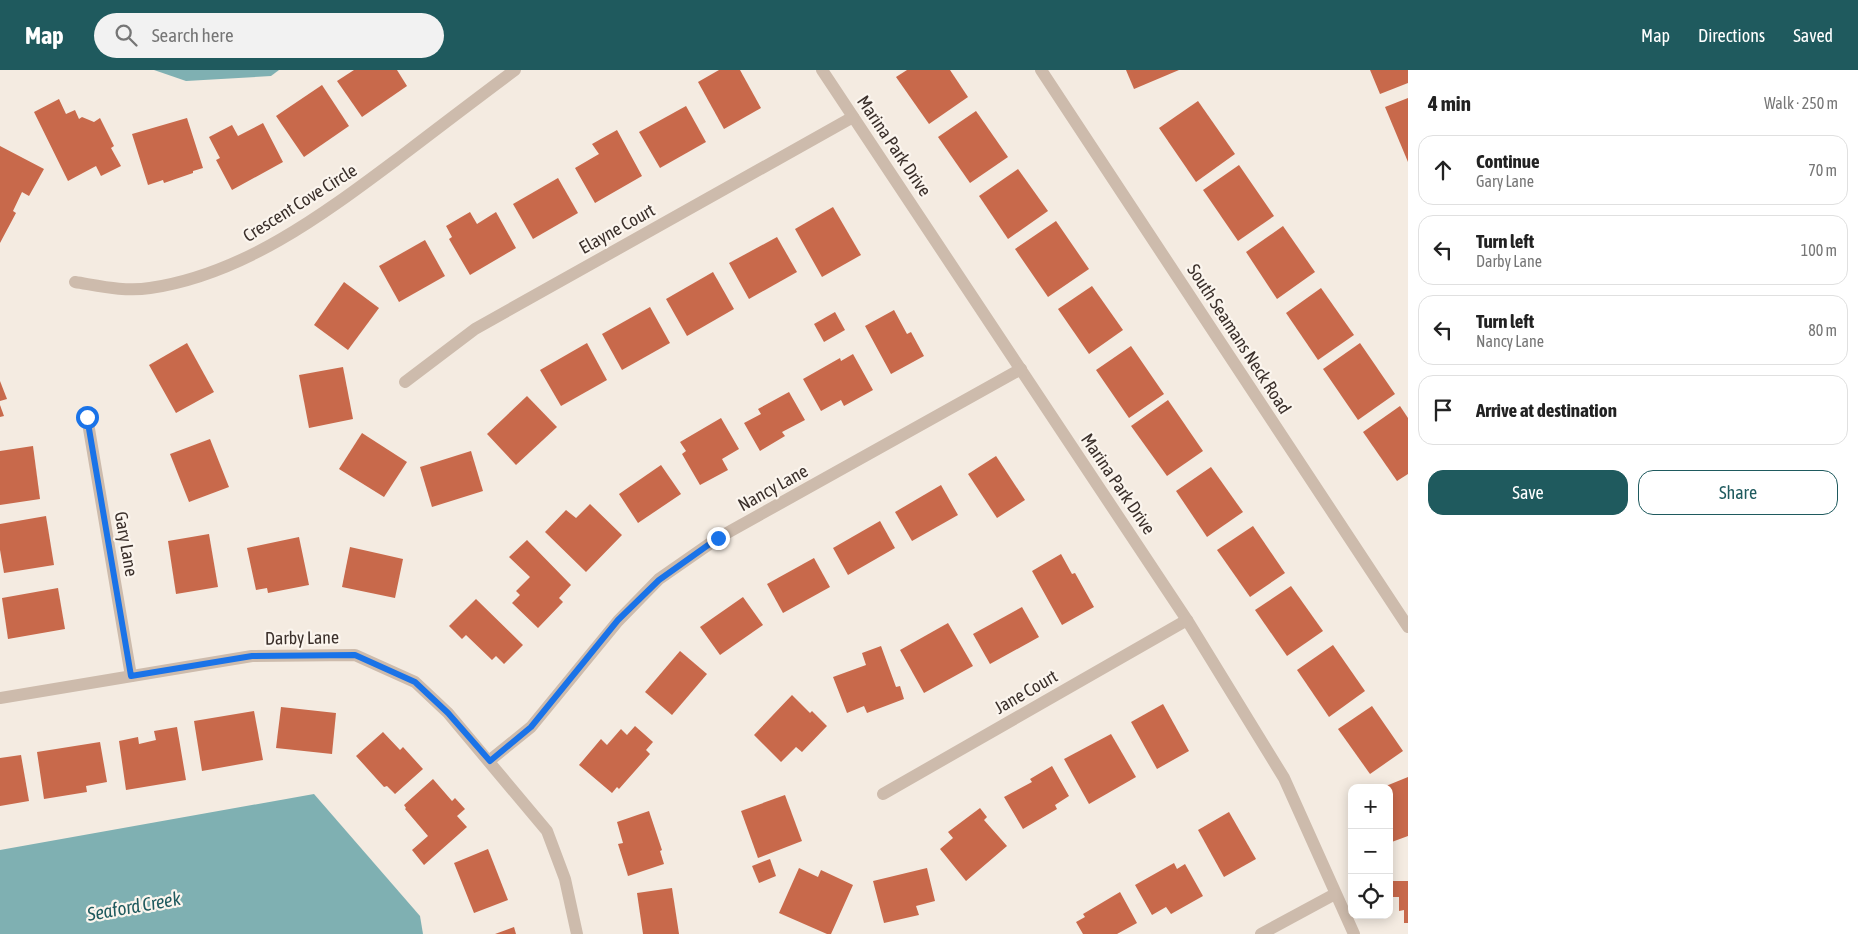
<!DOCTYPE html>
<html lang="en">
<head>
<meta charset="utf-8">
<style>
  :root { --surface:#fff; --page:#f2f2f2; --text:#222; --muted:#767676; --line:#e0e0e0; --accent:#1f5a5e }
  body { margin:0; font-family:"Asap Condensed",sans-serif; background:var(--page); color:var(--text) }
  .controls { position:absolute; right:15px; bottom:15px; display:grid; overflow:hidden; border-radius:10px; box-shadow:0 2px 12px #0003 }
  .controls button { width:45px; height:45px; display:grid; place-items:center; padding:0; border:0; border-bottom:1px solid var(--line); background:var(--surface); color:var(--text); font:25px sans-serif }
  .stop { position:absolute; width:15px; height:15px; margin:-11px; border:4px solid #1a73e8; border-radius:50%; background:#fff }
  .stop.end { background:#1a73e8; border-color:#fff; box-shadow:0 1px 5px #0008 }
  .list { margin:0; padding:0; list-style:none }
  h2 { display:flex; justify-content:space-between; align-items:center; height:65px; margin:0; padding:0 20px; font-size:21px }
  h2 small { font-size:16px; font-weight:400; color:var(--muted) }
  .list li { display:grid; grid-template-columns:32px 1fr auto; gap:15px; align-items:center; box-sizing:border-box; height:70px; margin:0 10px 10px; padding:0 10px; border:1px solid var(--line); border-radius:15px }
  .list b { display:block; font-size:19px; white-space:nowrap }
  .list p { margin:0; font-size:16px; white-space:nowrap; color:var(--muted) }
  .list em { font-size:16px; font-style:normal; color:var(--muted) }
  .actions { display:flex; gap:10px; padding:15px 20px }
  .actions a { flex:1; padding:11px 0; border:1px solid var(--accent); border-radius:15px; text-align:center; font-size:18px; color:var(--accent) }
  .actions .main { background:var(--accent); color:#fff }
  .icon { flex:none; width:28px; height:28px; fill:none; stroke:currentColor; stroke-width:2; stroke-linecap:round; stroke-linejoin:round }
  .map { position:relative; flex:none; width:1408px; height:864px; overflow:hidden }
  header { display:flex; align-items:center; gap:30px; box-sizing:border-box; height:70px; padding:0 25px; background:var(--accent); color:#fff }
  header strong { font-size:24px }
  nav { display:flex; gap:28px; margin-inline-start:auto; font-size:18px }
  .search { width:350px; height:45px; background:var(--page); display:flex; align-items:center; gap:12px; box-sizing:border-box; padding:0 18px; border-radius:28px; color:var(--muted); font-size:19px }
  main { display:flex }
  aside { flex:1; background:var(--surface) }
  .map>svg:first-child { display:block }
</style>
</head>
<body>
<header>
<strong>Map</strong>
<div class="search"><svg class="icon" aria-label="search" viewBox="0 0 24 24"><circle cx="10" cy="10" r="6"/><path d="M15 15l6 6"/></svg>Search here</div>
<nav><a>Map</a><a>Directions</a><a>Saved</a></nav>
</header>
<main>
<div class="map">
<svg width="1408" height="864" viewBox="0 0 1408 864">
  <rect width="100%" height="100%" fill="#f4ebe1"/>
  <g fill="#7fb0b2">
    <path d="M 154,0 L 279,0 L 271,6 L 186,11 Z"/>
    <path d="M 314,724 L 420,846 L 423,864 L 0,864 L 0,780 Z"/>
  </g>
  <g fill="#c8694b">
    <path d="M 354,0 L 397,0 L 407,16 L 362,47 L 337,11 Z"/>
    <path d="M 719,0 L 740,0 L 761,38 L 724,59 L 698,12 Z"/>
    <path d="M 907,0 L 950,0 L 968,27 L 929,54 L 896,7 Z"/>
    <path d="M 1126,0 L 1179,0 L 1134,19 Z"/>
    <path d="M 1370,0 L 1408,0 L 1408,13 L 1380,24 Z"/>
    <path d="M 322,15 L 349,56 L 304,87 L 276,46 Z"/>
    <path d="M 1408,28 L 1408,92 L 1385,37 Z"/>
    <path d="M 59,29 L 66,44 L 75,40 L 79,49 L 82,47 L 94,52 L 100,48 L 114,76 L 111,78 L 121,96 L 101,106 L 96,96 L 68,111 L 34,42 Z"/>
    <path d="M 1198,31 L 1235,84 L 1196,112 L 1159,58 Z"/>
    <path d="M 686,36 L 706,72 L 660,98 L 639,62 Z"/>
    <path d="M 976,41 L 1008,87 L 970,113 L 938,67 Z"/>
    <path d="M 187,48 L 203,98 L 193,101 L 193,103 L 164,113 L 163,110 L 148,115 L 132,64 Z"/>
    <path d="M 263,53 L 283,92 L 232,120 L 216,90 L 220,88 L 209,67 L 232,55 L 238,66 Z"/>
    <path d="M 617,60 L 642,106 L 595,133 L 575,98 L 599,84 L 592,74 Z"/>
    <path d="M 0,76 L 44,99 L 29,126 L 22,122 L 13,141 L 16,143 L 0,173 Z"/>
    <path d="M 1239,95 L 1274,146 L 1238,171 L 1203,120 Z"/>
    <path d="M 1018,99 L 1048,141 L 1008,169 L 979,126 Z"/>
    <path d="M 558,108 L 578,143 L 533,169 L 513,134 Z"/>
    <path d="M 833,137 L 861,185 L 822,207 L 795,159 Z"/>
    <path d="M 470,142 L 477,154 L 496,142 L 516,178 L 470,205 L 449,169 L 452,167 L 446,156 Z"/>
    <path d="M 1056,151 L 1089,199 L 1048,227 L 1015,179 Z"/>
    <path d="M 1283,156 L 1315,202 L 1277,229 L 1246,182 Z"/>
    <path d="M 777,167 L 797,202 L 749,229 L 729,193 Z"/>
    <path d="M 425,170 L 445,206 L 399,232 L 379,196 Z"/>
    <path d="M 713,202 L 734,239 L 687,266 L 666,229 Z"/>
    <path d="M 344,212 L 379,238 L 348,280 L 314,255 Z"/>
    <path d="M 1092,216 L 1123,260 L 1089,284 L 1058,239 Z"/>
    <path d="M 1321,218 L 1354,265 L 1318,290 L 1286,243 Z"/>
    <path d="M 650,237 L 670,273 L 622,300 L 602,264 Z"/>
    <path d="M 894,240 L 907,264 L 911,262 L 924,286 L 891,304 L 865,256 Z"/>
    <path d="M 835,242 L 845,260 L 824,272 L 814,254 Z"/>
    <path d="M 187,273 L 214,322 L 176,343 L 149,295 Z"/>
    <path d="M 587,273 L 607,310 L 561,336 L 540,300 Z"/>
    <path d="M 1360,273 L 1395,324 L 1358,350 L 1323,299 Z"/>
    <path d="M 1131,276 L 1164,324 L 1129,348 L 1096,300 Z"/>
    <path d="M 853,284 L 873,320 L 844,336 L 841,330 L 821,341 L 803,309 L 840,288 L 841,291 Z"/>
    <path d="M 343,297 L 353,349 L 309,358 L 299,305 Z"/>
    <path d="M 0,311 L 7,329 L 0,331 Z"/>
    <path d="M 789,322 L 805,350 L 782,362 L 785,366 L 760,381 L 744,353 L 761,344 L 758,339 Z"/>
    <path d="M 527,326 L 557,357 L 516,395 L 487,364 Z"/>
    <path d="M 1168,330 L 1203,381 L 1167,406 L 1131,356 Z"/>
    <path d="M 0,335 L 4,346 L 0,347 Z"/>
    <path d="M 1400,336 L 1408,348 L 1408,404 L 1397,411 L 1363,362 Z"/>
    <path d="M 721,348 L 739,379 L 722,389 L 728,400 L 700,415 L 682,384 L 686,381 L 680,372 Z"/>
    <path d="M 362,363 L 407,392 L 384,427 L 339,399 Z"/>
    <path d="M 210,369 L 229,417 L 189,432 L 170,384 Z"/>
    <path d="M 33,376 L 40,429 L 0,435 L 0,381 Z"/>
    <path d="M 471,381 L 483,421 L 432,437 L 420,397 Z"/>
    <path d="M 996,386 L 1025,430 L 997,448 L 968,404 Z"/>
    <path d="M 661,395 L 681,424 L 638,453 L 619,424 Z"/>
    <path d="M 1211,397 L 1243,442 L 1207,467 L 1176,421 Z"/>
    <path d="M 941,415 L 958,445 L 912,471 L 895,442 Z"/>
    <path d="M 590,434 L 622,465 L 586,502 L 545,462 L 566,440 L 576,448 Z"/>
    <path d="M 46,446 L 54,495 L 4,503 L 0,480 L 0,454 Z"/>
    <path d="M 880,451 L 895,478 L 848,505 L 833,478 Z"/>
    <path d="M 1253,456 L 1285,503 L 1250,527 L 1217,480 Z"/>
    <path d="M 209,464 L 218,517 L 176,524 L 168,471 Z"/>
    <path d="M 299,467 L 309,515 L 268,523 L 267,518 L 256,520 L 247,478 Z"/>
    <path d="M 527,470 L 571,515 L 559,528 L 563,532 L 538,558 L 512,533 L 520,525 L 516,521 L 530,507 L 509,487 Z"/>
    <path d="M 350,477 L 403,489 L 395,528 L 342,517 Z"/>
    <path d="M 1061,484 L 1072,504 L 1075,503 L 1094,537 L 1062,555 L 1032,501 Z"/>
    <path d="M 814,488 L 830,517 L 783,543 L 767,514 Z"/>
    <path d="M 1291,516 L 1323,561 L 1287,586 L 1255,540 Z"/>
    <path d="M 58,518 L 65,559 L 8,569 L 2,528 Z"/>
    <path d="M 743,527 L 763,555 L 720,585 L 700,557 Z"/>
    <path d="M 476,529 L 523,575 L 504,594 L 496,586 L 492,590 L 466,565 L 462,569 L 449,556 Z"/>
    <path d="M 1022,537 L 1039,567 L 990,594 L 973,564 Z"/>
    <path d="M 948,553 L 973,596 L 924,623 L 900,580 Z"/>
    <path d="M 1333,575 L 1365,621 L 1329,647 L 1297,600 Z"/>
    <path d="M 881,576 L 896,617 L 900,616 L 904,629 L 867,643 L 864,636 L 847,643 L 833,607 L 866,595 L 862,583 Z"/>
    <path d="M 680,581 L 707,604 L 672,645 L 645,622 Z"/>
    <path d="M 792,625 L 810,643 L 812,641 L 827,656 L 802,682 L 796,677 L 781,692 L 754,665 Z"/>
    <path d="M 1163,634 L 1189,681 L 1157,699 L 1131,652 Z"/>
    <path d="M 1372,636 L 1403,681 L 1370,704 L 1338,659 Z"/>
    <path d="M 281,637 L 336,643 L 332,684 L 276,678 Z"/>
    <path d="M 254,641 L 263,690 L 202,701 L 194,651 Z"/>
    <path d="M 635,656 L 653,672 L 646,680 L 650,684 L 619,719 L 617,717 L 612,723 L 579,695 L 601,669 L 607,675 L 621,659 L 627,665 Z"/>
    <path d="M 177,657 L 186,710 L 126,720 L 119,671 L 138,667 L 139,674 L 156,670 L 154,661 Z"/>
    <path d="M 383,662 L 400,680 L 403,677 L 423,699 L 395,724 L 387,716 L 384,717 L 356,686 Z"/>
    <path d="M 1111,664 L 1136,707 L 1089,734 L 1064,689 Z"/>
    <path d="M 100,672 L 107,712 L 86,716 L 87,722 L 44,729 L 37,682 Z"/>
    <path d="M 21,685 L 29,731 L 0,736 L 0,688 Z"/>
    <path d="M 1052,696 L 1069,726 L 1055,735 L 1057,739 L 1023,759 L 1004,727 L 1032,712 L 1030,709 Z"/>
    <path d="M 1408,707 L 1408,766 L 1389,773 L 1389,718 L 1381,718 Z"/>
    <path d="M 433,709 L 452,731 L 455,728 L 465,739 L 457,746 L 467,757 L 424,795 L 412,780 L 428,766 L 405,739 L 406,738 L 404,735 Z"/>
    <path d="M 785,725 L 802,771 L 758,788 L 741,741 Z"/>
    <path d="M 980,738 L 987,747 L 984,750 L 1007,776 L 966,811 L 940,779 L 953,768 L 948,762 Z"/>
    <path d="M 649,741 L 662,780 L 660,781 L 664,794 L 628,806 L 618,774 L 623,773 L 617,752 Z"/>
    <path d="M 1229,742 L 1256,789 L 1224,807 L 1198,760 Z"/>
    <path d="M 488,779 L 508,830 L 474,843 L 454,793 Z"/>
    <path d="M 770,789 L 776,806 L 759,813 L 752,796 Z"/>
    <path d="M 1174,793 L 1177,799 L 1185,794 L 1203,826 L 1171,844 L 1166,837 L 1152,845 L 1135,815 Z"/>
    <path d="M 799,798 L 818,807 L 821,800 L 853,815 L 831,864 L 827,864 L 779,843 Z"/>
    <path d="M 927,798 L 935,831 L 916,836 L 919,845 L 884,853 L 873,811 Z"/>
    <path d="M 1392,811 L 1408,811 L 1408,853 L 1404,853 L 1404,840 L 1399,841 L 1399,827 L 1392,827 Z"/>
    <path d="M 672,818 L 679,864 L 643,864 L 637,823 Z"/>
    <path d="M 1120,822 L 1137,853 L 1117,864 L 1083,864 L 1076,852 L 1085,847 L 1083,844 Z"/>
    <path d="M 514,857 L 516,864 L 495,864 Z"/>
  </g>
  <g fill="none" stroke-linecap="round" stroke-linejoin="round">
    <g stroke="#cdbbac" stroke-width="12">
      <path d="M 822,0 L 1187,550 L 1284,708 L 1354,864"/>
      <path d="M 1041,0 L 1408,557"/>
      <path d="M 75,212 C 100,216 125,222 150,218 C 245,204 325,143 400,87 C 438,58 476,29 515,0"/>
      <path d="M 405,312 L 475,259 L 853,47"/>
      <path d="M 87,347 L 131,606"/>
      <path d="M 0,628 L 252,586 L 355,585 L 415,612 L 448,643 L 547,761 L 565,809 L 577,864"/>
      <path d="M 489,691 L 531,657 L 618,551 L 659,509 L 718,468 L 1021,299"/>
      <path d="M 883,724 L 1187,550"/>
      <path d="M 1261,864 L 1335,824"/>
    </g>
  </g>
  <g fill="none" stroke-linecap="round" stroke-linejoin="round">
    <path stroke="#1a73e8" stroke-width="6" d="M 87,347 L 131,606 L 252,586 L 355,585 L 415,612 L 448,643 L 490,691 L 531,657 L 618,550 L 659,510 L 718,468"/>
  </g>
  <g text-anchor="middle" stroke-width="4.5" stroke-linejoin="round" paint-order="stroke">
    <g font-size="18" fill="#3b302b" stroke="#fbf5ee">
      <text transform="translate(894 76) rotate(56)" y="6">Marina Park Drive</text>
      <text transform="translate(300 133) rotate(-32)" y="6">Crescent Cove Circle</text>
      <text transform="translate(617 159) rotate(-29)" y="6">Elayne Court</text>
      <text transform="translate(1239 269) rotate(57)" y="6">South Seamans Neck Road</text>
      <text transform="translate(1118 414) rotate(56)" y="6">Marina Park Drive</text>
      <text transform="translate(773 418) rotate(-29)" y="6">Nancy Lane</text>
      <text transform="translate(126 474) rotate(80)" y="6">Gary Lane</text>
      <text transform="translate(302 568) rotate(-1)" y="6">Darby Lane</text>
      <text transform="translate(1026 622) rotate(-30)" y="6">Jane Court</text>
    </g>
    <g font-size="19" font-style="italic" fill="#1f5a5e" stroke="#fbf5ee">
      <text transform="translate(134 836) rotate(-10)" y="7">Seaford Creek</text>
    </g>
  </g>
</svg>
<div class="controls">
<button>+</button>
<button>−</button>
<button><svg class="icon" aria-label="locate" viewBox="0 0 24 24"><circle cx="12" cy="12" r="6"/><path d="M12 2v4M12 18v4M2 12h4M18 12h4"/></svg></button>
</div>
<div class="stop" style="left:87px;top:347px"></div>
<div class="stop end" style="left:718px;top:468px"></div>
</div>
<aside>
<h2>4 min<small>Walk · 250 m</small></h2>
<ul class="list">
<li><svg class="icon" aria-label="ahead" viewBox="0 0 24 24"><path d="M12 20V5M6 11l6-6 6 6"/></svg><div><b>Continue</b><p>Gary Lane</p></div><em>70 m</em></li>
<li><svg class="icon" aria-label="left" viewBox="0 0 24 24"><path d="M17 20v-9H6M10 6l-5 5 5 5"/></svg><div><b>Turn left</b><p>Darby Lane</p></div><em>100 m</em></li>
<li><svg class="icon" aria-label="left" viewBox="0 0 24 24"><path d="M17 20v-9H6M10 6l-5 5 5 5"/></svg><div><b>Turn left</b><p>Nancy Lane</p></div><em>80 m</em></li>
<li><svg class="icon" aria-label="arrive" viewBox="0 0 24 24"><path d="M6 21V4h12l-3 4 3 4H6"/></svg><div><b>Arrive at destination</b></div></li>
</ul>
<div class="actions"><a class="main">Save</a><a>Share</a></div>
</aside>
</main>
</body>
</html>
